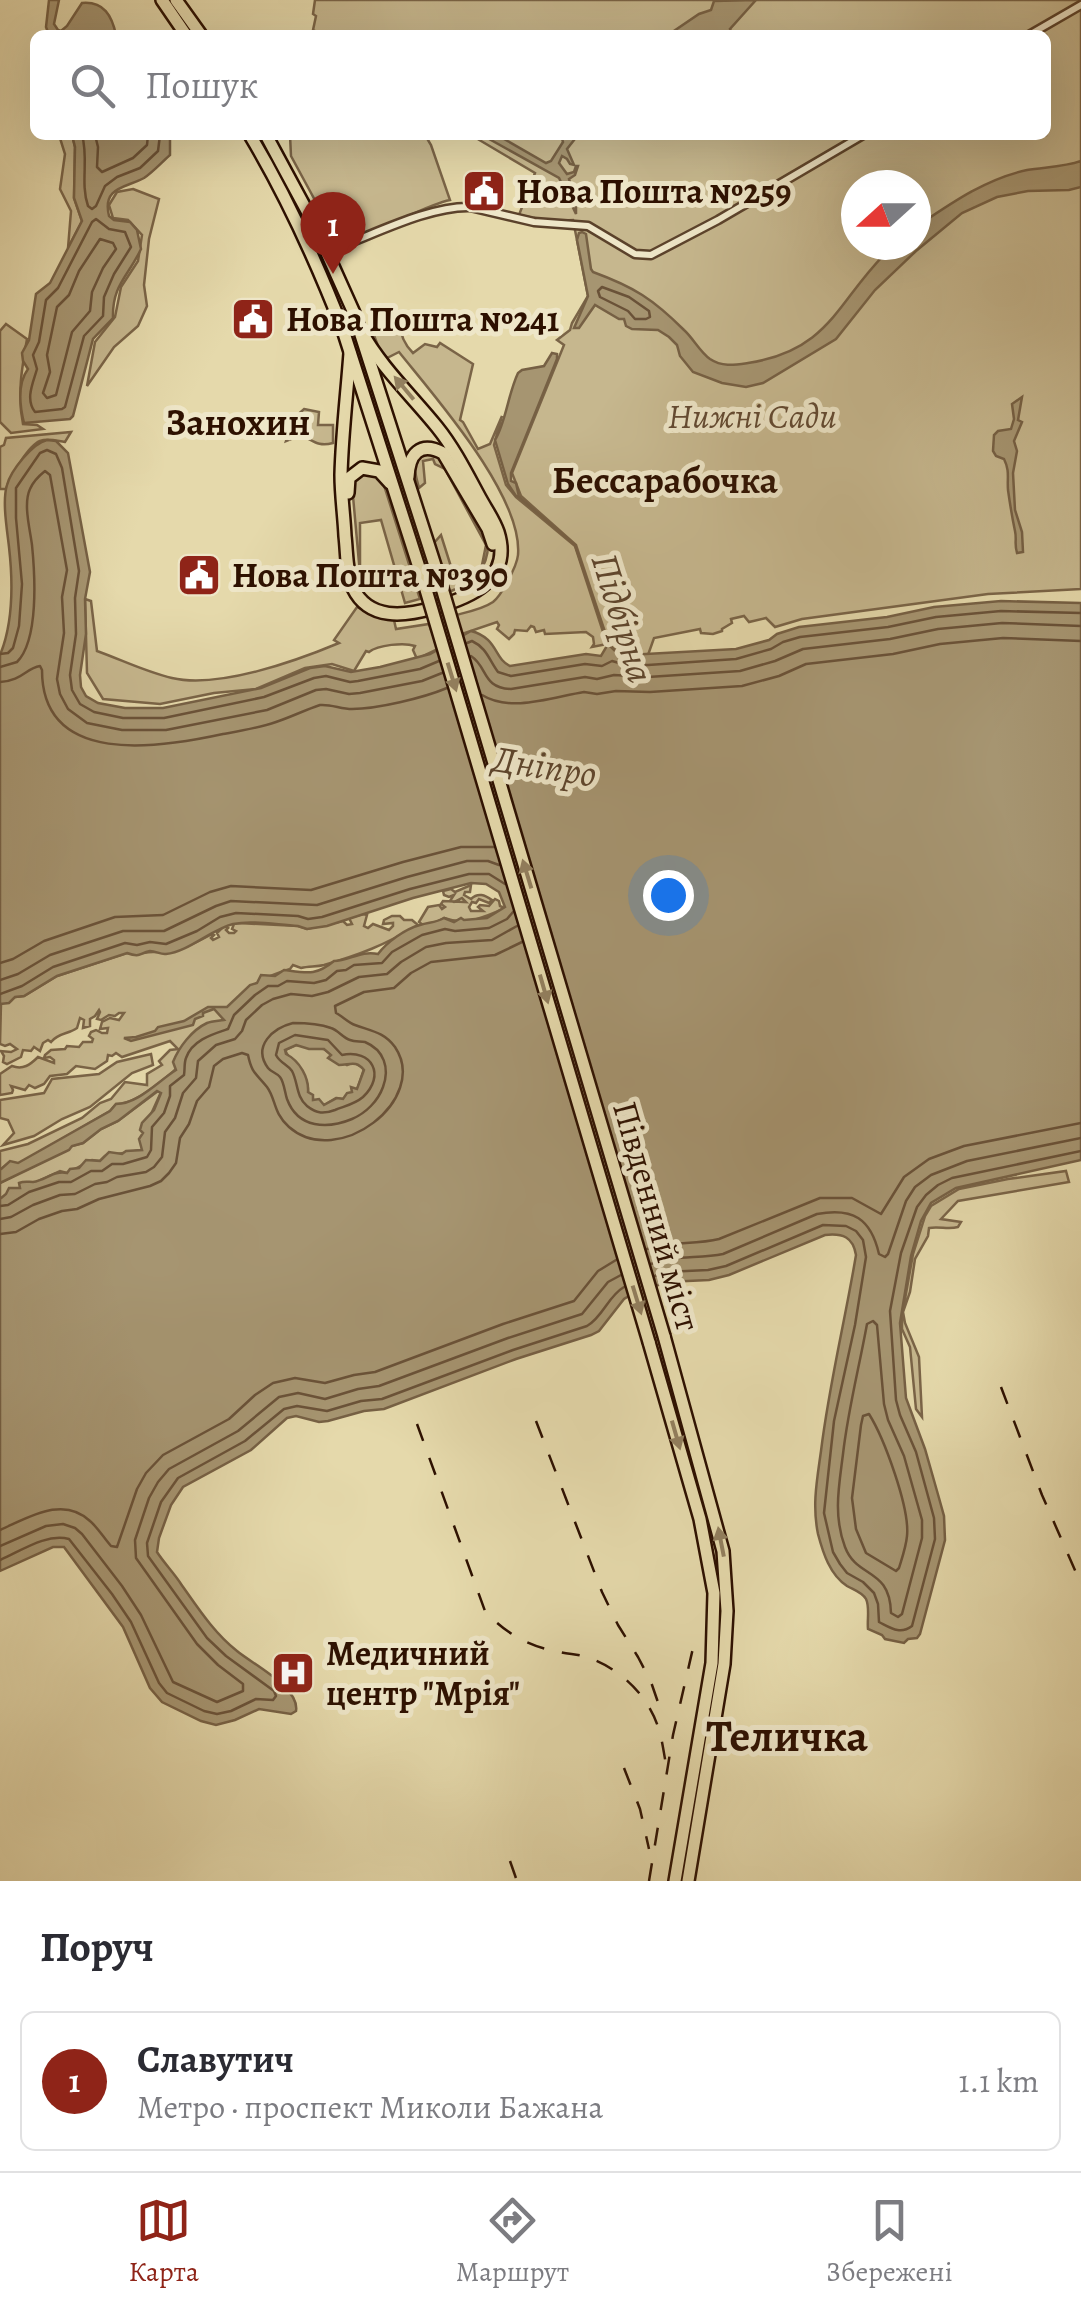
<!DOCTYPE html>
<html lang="uk">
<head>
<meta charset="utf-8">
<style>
  :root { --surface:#fff; --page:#f7f7f7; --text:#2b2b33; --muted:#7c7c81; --line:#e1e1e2; --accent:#8f2418 }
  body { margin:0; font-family:Alegreya,serif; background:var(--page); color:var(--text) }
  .compass { position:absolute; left:841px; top:170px; width:90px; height:90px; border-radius:50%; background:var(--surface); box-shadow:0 10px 40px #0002; rotate:249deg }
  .you { position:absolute; left:668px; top:895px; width:35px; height:35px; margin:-25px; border:8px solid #fff; border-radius:50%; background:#1a73e8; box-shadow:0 0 0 15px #1a73e833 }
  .badge { display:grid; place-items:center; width:65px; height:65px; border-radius:50%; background:var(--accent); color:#fff; font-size:32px; font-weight:700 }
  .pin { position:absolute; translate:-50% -82px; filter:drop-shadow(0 2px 5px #0008) }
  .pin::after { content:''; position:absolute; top:52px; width:35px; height:30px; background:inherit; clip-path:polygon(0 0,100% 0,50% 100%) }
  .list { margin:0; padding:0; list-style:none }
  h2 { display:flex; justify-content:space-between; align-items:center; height:130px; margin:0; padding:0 40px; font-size:42px }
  h2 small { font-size:32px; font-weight:400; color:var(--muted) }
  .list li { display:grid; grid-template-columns:65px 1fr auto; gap:30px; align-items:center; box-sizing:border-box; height:140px; margin:0 20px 20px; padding:0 20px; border:2px solid var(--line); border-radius:15px }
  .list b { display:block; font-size:38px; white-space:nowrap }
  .list p { margin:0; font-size:32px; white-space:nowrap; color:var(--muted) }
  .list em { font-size:32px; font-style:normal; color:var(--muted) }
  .icon { flex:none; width:55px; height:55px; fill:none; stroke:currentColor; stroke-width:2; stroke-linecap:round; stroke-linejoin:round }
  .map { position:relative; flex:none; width:1081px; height:1881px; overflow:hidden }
  .search { position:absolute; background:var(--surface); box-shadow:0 10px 40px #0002; left:30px; right:30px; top:30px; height:110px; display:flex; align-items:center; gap:25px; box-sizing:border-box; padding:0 35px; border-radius:15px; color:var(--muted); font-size:38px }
  .sheet { height:290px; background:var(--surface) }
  nav { display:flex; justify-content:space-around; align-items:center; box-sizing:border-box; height:140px; border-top:2px solid var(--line); background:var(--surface); font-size:28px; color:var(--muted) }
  nav a { display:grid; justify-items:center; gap:5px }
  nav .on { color:var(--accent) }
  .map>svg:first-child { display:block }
</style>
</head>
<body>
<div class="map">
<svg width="1081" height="1881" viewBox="0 0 1081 1881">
  <rect width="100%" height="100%" fill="#e5d9ab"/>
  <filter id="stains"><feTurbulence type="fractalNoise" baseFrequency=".002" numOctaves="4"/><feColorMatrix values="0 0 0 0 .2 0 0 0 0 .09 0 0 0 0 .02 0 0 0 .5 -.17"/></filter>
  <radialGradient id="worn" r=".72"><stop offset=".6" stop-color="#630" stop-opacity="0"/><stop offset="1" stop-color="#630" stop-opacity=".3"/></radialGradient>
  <g fill="#c6b78e" stroke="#7a6447" stroke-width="2.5" fill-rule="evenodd">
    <path d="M 315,0 L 1081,0 L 1081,589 L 988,594 L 802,619 L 775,627 L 766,618 L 749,622 L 744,616 L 731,619 L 732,623 L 722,629 L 722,631 L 713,634 L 701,633 L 700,629 L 654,638 L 648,655 C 633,655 620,657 609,644 L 576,545 L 521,496 L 512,473 L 564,345 L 557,340 L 570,330 L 572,323 L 588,296 L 573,220 L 549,221 L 519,215 L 535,173 L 471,135 L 1046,135 L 1046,35 L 314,35 L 315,31 L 313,30 L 316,16 L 313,14 ZM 856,185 L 916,185 L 916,245 L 856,245 Z"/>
    <path d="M 59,135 L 72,135 L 75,147 L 74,198 L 82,221 L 68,248 L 71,211 L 60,189 L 65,154 Z"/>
    <path d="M 290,135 L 425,135 L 431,145 L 450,200 C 419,206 366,243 336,239 L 291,156 Z"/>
    <path d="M 133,189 L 159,199 L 149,239 L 144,285 L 147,306 L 138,326 L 114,347 L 87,386 L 95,342 L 115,317 L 121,287 L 138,261 L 142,235 L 128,220 L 113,218 L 109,205 L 117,192 Z"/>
    <path d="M 384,322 L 400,323 C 400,335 404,344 413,353 L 425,344 L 437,347 L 440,343 L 473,364 L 460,420 L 463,422 L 478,449 L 490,444 L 502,416 L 494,445 L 506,485 L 516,497 L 575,546 L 607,644 L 592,647 L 594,644 L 593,637 L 586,632 L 545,634 L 544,630 L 536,632 L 534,627 L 531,626 L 527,631 L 515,630 L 514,634 L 509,639 L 497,629 L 499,625 L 497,622 L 462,634 L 456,615 C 468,612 483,609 493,602 C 499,597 503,590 506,584 C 511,575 517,565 518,555 C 523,496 435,397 399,352 L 387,358 L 380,351 L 370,325 Z"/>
    <path d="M 6,324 L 27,339 C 22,367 17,395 23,424 L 37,425 L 43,429 L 11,433 L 0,422 L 0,331 Z"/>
    <path d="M 304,409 L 319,412 L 318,425 L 333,425 L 333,443 C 318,447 314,441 301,435 L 286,441 L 293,419 Z"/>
    <path d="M 71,432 L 65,442 C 57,441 48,438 40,441 C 28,446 10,477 6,489 L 0,489 L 0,447 L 4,445 L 6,438 Z"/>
    <path d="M 426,453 L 440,456 L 488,541 C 489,570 473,582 449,592 L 434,543 L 441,535 L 453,573 L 459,572 L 461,579 L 476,574 L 482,565 L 486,545 L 445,469 L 435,464 L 433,459 L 423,461 L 425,483 L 419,488 C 415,472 410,463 426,453 Z"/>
    <path d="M 363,473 L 376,474 L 383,482 L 420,599 L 405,603 L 381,520 L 360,523 L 360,574 L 352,485 Z"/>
    <path d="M 85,599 L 91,601 L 97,651 C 122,660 146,672 172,678 C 218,689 296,661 339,643 L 334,640 L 357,607 L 369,613 L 394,620 L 396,629 L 429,624 L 438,649 L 417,659 L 413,650 L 415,646 C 404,642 378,645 369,652 L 366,651 L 354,671 L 332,664 L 305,668 L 256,689 L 214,693 L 160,704 L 103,699 L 87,673 Z"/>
    <path d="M 471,885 L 470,892 L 465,892 L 464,895 L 471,899 C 478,892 485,895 492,900 L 489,903 L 479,899 L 476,903 L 472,902 L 469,907 L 471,911 L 483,911 L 478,907 L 480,905 L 489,906 L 495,899 L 499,901 L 500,906 L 505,908 C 486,917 465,926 444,918 L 434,923 L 423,925 L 419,922 L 428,907 L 439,905 L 442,909 L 445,907 L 441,904 L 443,901 L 466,902 L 462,898 L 454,902 L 450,901 L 454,895 L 449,897 L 444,895 L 443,891 L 451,889 L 455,892 Z"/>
    <path d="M 363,914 L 367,915 L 364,926 L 368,928 L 373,924 L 389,930 L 393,926 L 393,923 L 383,924 L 384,920 L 392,916 L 400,916 L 404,920 L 412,920 L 418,925 C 385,945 359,955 324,965 C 316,967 309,966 301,968 L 293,965 L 290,969 C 280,972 263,978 255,985 C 244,995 235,1009 225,1021 C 205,1042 144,1106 116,1104 L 110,1111 L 18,1164 L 10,1162 L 0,1170 L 0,1151 L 28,1144 L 82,1118 L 100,1103 L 111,1099 L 125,1082 L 147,1085 L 147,1074 L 162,1065 L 159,1061 L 170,1050 L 178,1049 L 170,1041 L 122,1057 L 116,1053 L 112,1056 L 108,1055 L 107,1061 L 95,1069 L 76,1066 L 67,1074 L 50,1076 L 44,1084 L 35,1088 L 29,1085 L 25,1090 L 11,1086 L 13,1090 L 12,1093 L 0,1095 L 0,1074 L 12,1066 C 23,1070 30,1065 38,1057 L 54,1063 L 54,1060 L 50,1057 L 44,1058 L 45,1055 L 51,1050 L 65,1049 L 67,1046 L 79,1047 L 83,1042 L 92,1042 L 93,1039 L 89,1036 L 91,1032 L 96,1030 L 102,1033 L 107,1033 L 108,1028 L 100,1029 L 102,1022 L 110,1018 L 119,1020 L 124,1013 L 119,1013 L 115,1016 L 109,1015 L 101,1020 L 97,1019 L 100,1012 L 99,1010 L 95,1016 L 90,1019 L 90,1026 L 83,1028 L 84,1020 L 80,1018 L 77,1028 C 69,1034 58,1033 51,1042 L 48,1040 L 43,1043 L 40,1051 L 34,1047 L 31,1051 L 23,1050 L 21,1057 L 7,1064 L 3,1062 L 4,1056 L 1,1051 L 11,1052 L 17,1049 L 10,1044 L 5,1046 L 0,1044 L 1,1004 L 15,997 L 24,996 L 57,976 L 127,953 C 138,956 143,952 153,952 C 176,953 192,945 212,934 L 214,935 L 211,938 L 213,940 L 219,937 L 217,933 L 224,926 L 228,928 L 226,930 L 229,933 L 234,933 L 236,931 L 232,929 L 234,924 L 238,923 L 298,926 L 307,929 L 343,921 L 347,925 L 352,924 L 349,918 Z"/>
    <path d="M 296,1045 L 324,1049 L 347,1065 L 354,1062 L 364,1069 L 357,1090 L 343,1099 L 336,1098 L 324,1105 L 313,1101 L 308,1092 C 309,1072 292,1066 285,1050 Z"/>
    <path d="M 151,1054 L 153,1065 L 132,1073 L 90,1107 L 62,1119 L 34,1136 L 3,1145 L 14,1133 L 8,1120 L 0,1118 L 0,1100 L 44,1093 L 52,1079 L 99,1074 L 117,1062 Z"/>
    <path d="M 158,1091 L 161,1092 L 143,1132 L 142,1150 L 105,1156 L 100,1161 L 92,1160 L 67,1173 L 60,1171 L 0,1199 L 0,1183 L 72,1146 L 83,1143 L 101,1129 L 118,1121 Z"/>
    <path d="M 1066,1171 L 1069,1182 L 958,1201 L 941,1219 L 961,1222 L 958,1227 C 948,1230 940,1226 929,1228 L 928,1236 L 915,1259 L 910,1292 L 903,1312 L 905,1323 L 919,1357 L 922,1417 L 916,1409 L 910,1347 L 902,1329 L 902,1316 L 913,1254 L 925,1216 L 931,1206 L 959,1189 L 1008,1179 Z"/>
  </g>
  <g fill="#a69571" stroke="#766044" stroke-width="2.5" fill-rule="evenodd">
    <path d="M 49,0 L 59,0 L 54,24 L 58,30 L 61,31 L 67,26 L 82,3 C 104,1 112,16 116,35 L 49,35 L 46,27 Z"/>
    <path d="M 756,0 L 730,29 L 733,35 L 668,35 L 699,14 L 711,10 L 714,1 Z"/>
    <path d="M 72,135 L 170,135 L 170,155 C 162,162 153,172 144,178 C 125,188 102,187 109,216 L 114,220 L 130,222 L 137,230 L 141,249 C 128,277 112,285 113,318 L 93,339 L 73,416 L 70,419 L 24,423 C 20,407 17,384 28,369 L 23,361 L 22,353 L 29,340 L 36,294 L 50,283 L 82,221 L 74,198 L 75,147 Z"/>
    <path d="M 482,135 L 497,135 L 546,163 L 551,161 L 563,142 L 561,135 L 578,135 L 567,149 L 574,165 L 570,164 L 567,159 L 562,156 L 559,163 L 567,174 L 574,172 L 576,166 L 578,166 L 575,175 L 569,179 L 576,203 L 576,214 L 559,178 Z"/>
    <path d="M 1081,161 L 1081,187 L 1069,190 L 1028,191 L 997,197 L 962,213 L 916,251 L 875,290 L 836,339 L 763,383 L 746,387 L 722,383 L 693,372 L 680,356 L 677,345 L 669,337 L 658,330 L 632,329 L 626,326 L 624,319 L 619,319 L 595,305 L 579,328 L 574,328 L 588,296 L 577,240 L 579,233 L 582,232 L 586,234 L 591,269 L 593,272 C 634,287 653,299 684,330 C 693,338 700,352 710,359 C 722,367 734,365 748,363 C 834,350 838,296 894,245 L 916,245 L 916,227 C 950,204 985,179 1027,170 C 1045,167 1064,167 1081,161 Z"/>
    <path d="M 552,353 L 557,354 L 557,359 L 511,473 L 511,481 L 516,483 L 519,497 L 516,496 L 508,484 L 495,440 C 506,422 508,394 518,373 L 522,370 L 544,366 Z"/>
    <path d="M 1022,397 L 1018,420 L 1022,422 L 1014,441 L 1017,451 L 1013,473 L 1015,510 L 1022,532 L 1023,552 L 1017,553 C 1014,543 1017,540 1015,531 C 1012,517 1010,504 1008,490 C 1007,478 1010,471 1004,459 L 996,456 L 993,451 L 994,435 L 998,431 L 1011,429 L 1014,419 L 1012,404 Z"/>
    <path d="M 47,440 L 56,441 L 68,453 L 90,572 L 85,599 L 86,634 L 80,675 L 81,687 L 86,696 L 98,703 L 125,708 L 163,708 L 261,688 L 310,668 L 325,666 L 351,672 L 380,667 L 430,654 L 471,631 C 498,638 494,659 510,666 L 586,654 L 601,656 L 608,644 L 615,651 L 628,655 L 736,649 L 769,640 L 777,634 L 799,627 L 887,617 L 934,607 L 1001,601 L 1081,603 L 1081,1160 L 956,1188 L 931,1203 L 921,1221 L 911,1256 L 900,1323 L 906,1398 L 925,1449 L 939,1498 L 944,1516 L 945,1540 L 920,1634 L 917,1638 L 908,1639 L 904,1643 L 885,1639 L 882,1635 L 868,1629 C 867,1620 870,1607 866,1599 C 862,1592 854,1590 847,1586 C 830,1575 823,1553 818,1534 C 812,1505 817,1480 821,1451 C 829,1385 845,1321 856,1255 C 853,1237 843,1233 825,1235 L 729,1275 L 709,1280 L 666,1282 L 629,1296 L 624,1299 L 599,1331 L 591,1335 L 516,1359 L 384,1409 L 364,1411 L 328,1421 L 319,1422 L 296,1416 L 287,1418 L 251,1450 L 183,1487 L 171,1505 L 159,1538 L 157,1552 C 164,1563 174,1573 181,1584 C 198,1608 214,1633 237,1651 C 254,1665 300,1688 296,1711 L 291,1714 L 259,1709 L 235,1720 L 216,1725 L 201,1721 L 162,1702 L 150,1688 L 123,1627 L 64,1547 L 53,1547 L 0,1571 L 0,1199 L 6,1194 L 9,1188 L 20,1188 L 19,1183 C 24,1181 28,1182 33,1182 C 46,1180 54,1170 67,1173 L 70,1169 L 79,1168 L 86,1160 L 100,1161 L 109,1152 L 122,1154 L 126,1151 L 142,1150 L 139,1139 L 143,1133 L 140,1130 L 142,1123 L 154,1110 L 161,1093 L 157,1091 L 118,1121 L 101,1129 L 83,1143 L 72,1146 L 69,1150 L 0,1183 L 0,1170 L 10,1161 L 18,1163 L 110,1111 L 116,1104 C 138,1104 157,1082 176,1070 L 173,1062 C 179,1047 192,1030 207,1023 C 212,1021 218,1021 224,1020 L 214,1009 L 203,1013 L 203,1016 L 195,1019 L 193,1025 L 131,1041 L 124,1038 L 136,1037 L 155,1031 L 158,1027 L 184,1021 L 208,1007 L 227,1007 L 250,985 L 257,983 L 261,975 L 275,976 L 284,970 C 307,973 316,976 334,961 C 349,961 361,950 378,954 C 387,942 405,929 420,925 C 429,922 435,923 444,918 L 454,922 L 461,918 L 464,920 L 487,918 L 505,907 L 499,892 L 486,884 L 471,883 L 413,898 L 327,926 L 307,929 L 298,926 C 277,925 253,920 233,924 C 212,929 188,952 166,954 C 161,955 156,951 150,951 C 139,953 141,958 127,953 L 57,976 L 24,996 L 15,997 L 9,1003 L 0,1004 L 0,655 C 14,621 13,582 9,547 C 7,529 2,501 7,485 C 11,470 33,443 47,440 ZM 296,1045 L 309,1049 L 324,1049 L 331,1055 L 328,1058 L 339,1065 C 350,1065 356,1060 364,1070 L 357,1089 L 351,1087 L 352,1092 L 347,1093 L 343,1099 L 337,1098 L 324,1105 L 319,1099 L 313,1100 L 313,1095 L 308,1092 C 309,1078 300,1061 286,1054 L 285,1050 Z"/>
  </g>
  <path fill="#e5d9ab" d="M 460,630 L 655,1291 L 632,1300 L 437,644 Z"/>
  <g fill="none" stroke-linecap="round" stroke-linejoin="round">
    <g stroke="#6a5238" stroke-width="2.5">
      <path d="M 82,135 C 89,158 80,183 88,206 L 92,209 L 96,206 L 105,186 L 117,177 L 140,168 L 158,151 L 160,135"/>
      <path d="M 95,135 L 98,147 L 97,167 L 102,172 L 133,158 L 147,145 L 148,135"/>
      <path d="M 96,219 L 109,229 L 125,232 L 131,247 L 114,274 L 104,297 L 103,316 L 84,336 L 65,407 L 62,409 L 35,412 C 25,399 33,383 37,369 L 33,355 L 39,342 L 46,300 L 58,288 L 92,222 Z"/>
      <path d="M 100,239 L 113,243 L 116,249 L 103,268 L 92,292 L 90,311 L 72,332 L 56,395 L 47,398 L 43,393 L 50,372 L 47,355 L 57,307 L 69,295 L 79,271 Z"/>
      <path d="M 602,287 L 629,297 L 649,311 L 650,317 L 646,319 L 635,319 L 628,311 L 600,297 L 598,291 Z"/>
      <path d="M 467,643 L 472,641 C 487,648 489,660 498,672 L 511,676 L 585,664 L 602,666 L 612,661 L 626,665 L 648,665 L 736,659 L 771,649 L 783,642 L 800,637 L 888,627 L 936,617 L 1001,611 L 1081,613"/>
      <path d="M 0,654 L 8,653 L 13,648 L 19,626 L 22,584 L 16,518 L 16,488 L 40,453 L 47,450 L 56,454 L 62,468 L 79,571 L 75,598 L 76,634 L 70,675 L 72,690 L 80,704 L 94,712 L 123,718 L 164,718 L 264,697 L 314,678 L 326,676 L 350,682 L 358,681 L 420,669 L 439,661"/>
      <path d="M 471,656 C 488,667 482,688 511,689 L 585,677 L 597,679 L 614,675 L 648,677 L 740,671 L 775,661 L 803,649 L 890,639 L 938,629 L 1002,623 L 1081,626"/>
      <path d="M 0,667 L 17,662 C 39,640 35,575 32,545 C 30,529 23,504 30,489 C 33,482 40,475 45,471 L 50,475 L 67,570 L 62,597 L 64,633 L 57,679 L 60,694 L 68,709 L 87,723 L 122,730 L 166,730 L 267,710 L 316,690 L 326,689 L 349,694 L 360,693 L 422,681 L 442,673"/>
      <path d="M 0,682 C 22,681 26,668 40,666 L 42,670 C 42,767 159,748 223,734 C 240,731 259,728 276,722 C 291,717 305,710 320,705 C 331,704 341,709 352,709 C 377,709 423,698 447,688"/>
      <path d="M 482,695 C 511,713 553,697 584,692 L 597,694 L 616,691 L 650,692 L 742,686 L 779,676 L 806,664 L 893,654 L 940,644 L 1003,638 L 1081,641"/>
      <path d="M 0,963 L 13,959 L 44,941 L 115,917 L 163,915 L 210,892 L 231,886 L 311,890 L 403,862 L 461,847 L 494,847"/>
      <path d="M 0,980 L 18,974 L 50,955 L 123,931 L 164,931 L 216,906 L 231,901 L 317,905 L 407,877 L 467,861 L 488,861 L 499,865"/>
      <path d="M 0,994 L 22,986 L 53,967 L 125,943 L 137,945 L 150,942 L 166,944 L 197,931 L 220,917 L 236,913 L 298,916 L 308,919 L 322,917 L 410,889 L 469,874 L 489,874 L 505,884"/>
      <path d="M 293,1023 C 304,1023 320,1024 331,1028 C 338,1030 343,1038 350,1040 C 355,1042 360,1041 365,1042 C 384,1050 390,1068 383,1087 C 378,1101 366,1113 352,1119 C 328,1129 298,1129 287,1099 C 285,1093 284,1082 280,1077 C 277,1073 271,1072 268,1068 C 252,1046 273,1028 293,1023 Z"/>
      <path d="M 295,1035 L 328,1040 L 342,1055 C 372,1049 386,1075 363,1097 C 355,1104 345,1106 335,1110 C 324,1114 317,1114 307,1106 C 296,1097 298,1082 292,1071 C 287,1064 280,1063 276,1055 L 279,1043 Z"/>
      <path d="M 0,1206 L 8,1205 L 29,1192 L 59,1182 L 71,1182 L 91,1171 L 102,1171 L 112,1164 L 123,1164 L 147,1157 L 151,1150 L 152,1127 L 164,1113 L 170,1096 L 170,1086 L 184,1075 C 185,1069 184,1063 186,1058 C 192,1040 213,1034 228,1029 L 234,1015 L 255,995 L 268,986 L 278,986 L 287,981 L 314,983 L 326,980 L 337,971 L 346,970 L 354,965 L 382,963 L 392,952 L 422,935 L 445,929 L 455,931 L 489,928 L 507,919 L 513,912"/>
      <path d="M 0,1219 L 11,1217 L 33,1205 L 60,1195 L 75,1194 L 95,1184 L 107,1182 L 117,1177 L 146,1172 L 154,1167 L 162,1157 L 165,1132 L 175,1118 L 183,1093 L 196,1078 L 198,1061 L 216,1045 L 235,1039 L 242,1031 L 246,1020 L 262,1005 L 273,999 L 291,994 L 312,996 L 328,992 L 359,977 L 387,974 L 401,962 L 426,947 L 446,943 L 492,940 L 517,926"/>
      <path d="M 0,1234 L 16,1232 L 39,1219 L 62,1211 L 77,1209 L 99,1199 L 150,1186 L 161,1181 L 169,1173 L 176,1163 L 180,1138 L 189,1124 L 197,1101 L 209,1087 L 214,1066 L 223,1059 L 242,1053 L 248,1055 C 252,1074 256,1073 267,1087 C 276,1099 273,1113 289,1127 C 338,1170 430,1099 395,1047 C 384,1032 371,1031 355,1025 C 349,1023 342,1016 336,1013 L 335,1006 L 364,992 L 394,988 L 411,973 L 431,962 L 495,955 L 522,942"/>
      <path d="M 647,1249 C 670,1241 695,1245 719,1239 L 820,1198 L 852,1198 L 881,1214 L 904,1177 L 929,1159 L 964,1146 L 1081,1123"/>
      <path d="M 651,1264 C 674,1255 699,1259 723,1254 L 817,1214 C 853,1207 871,1219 879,1254 L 885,1257 L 888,1254 L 906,1201 L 915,1187 L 931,1175 L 967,1161 L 1081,1138"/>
      <path d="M 655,1276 L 665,1272 L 708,1270 L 726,1266 L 823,1225 L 846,1226 L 856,1231 L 863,1240 L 866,1257 L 855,1325 L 834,1421 L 824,1513 L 833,1552 L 840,1564 L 847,1573 L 863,1582 L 874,1593 L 878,1604 L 879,1622 C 891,1628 900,1635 912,1626 L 935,1539 L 934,1518 L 916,1452 L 900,1415 L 896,1400 L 890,1311 L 901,1253 L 917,1207 L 926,1195 L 938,1185 L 952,1178 L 1081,1151"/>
      <path d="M 873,1321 L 877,1325 L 884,1404 L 888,1420 L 904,1456 L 922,1520 L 922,1538 L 902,1614 L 898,1617 L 891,1613 C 890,1567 857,1579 845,1547 C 833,1515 839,1486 843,1454 C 848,1410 859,1368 867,1324 Z"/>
      <path d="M 869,1414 C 884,1438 910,1508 907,1536 C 906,1547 902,1558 899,1568 L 896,1571 L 866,1553 L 856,1529 L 852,1498 L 861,1425 L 863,1416 Z"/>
      <path d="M 0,1530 C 28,1518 63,1495 90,1521 C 98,1528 104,1538 111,1546 L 117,1547 L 137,1489 L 146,1473 L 163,1455 L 229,1419 L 255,1395 L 273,1383 L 295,1378 L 325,1383 L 354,1375 L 375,1372 L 503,1324 L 574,1301 L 598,1271 L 616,1260"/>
      <path d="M 0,1546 L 46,1526 L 63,1524 L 75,1528 L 82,1534 L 122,1586 L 141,1615 L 173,1682 L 217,1702 L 243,1691 L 243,1684 L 218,1665 L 197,1644 L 136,1558 L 135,1540 L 149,1498 L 158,1482 L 169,1469 L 238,1431 L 279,1397 L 298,1393 L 325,1399 L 358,1389 L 379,1386 L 508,1338 L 582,1314 L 608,1282 L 621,1275"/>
      <path d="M 0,1560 C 21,1551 46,1533 69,1539 L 112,1594 L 131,1622 L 159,1683 L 167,1693 L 204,1711 L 217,1714 L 231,1711 L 256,1699 L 273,1700 L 276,1696 L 274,1691 L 226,1656 L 207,1638 L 148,1556 L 147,1543 L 161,1502 L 178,1478 L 245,1441 L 284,1409 L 297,1406 L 327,1411 L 361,1401 L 382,1399 L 513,1350 L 587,1326 C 603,1317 608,1296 624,1287"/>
    </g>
    <path stroke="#766044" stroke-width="2.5" d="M 519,497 L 575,545 L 608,643"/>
    <g stroke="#5b422b" stroke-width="11">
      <g id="minor">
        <path d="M 1029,35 L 1081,5"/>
        <path d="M 319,234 L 335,242 L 347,244 C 383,230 432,206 470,207 L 534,222 L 588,226 L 635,254 L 651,255 L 718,220 L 863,135"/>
      </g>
    </g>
    <g stroke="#2d1000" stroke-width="16">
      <g id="highway">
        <path d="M 162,0 L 186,35"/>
        <path d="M 176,0 L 201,35"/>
        <path d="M 250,135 C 287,197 317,263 343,330 L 424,583"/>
        <path d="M 266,135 L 314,224 L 354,313 L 439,578"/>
        <path d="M 350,353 C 347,394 342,434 341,475 C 341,495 344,515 345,536 C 347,553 346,572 353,588 C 369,621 405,616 433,608 C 470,598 513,580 498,532 C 494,520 486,509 480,498 C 467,474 454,448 437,427 C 411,395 381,367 361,331"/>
        <path d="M 408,477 C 409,454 420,441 443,453 L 488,529 L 493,544"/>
        <path d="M 348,493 L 349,478 L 362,468 L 379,471 L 390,483"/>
        <path d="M 664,1336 L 723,1551 L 727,1611 L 724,1664 L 688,1881"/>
        <path d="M 649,1342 L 700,1519 L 714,1593 L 712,1663 L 675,1881"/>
      </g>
    </g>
    <use href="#minor" stroke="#eee6c8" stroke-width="6"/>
    <use href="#highway" stroke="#e5d9ab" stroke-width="11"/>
    <g stroke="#2d1000" stroke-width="2.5" stroke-dasharray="18 18" stroke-linecap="butt">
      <path d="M 533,932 L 653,1339"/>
      <path d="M 1001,1387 L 1042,1495 L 1081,1584"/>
      <path d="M 536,1421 L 602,1592 L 618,1625 L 638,1657 L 651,1682 L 662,1714"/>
      <path d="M 417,1424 L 485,1611 C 506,1634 530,1647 560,1652 C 568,1654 576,1654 583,1656 C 618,1666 649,1695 659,1730 C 663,1743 664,1756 667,1769"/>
      <path d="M 624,1768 L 640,1809 L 649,1849"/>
      <path d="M 510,1861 L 517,1881"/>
      <path d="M 649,1881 L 673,1735 L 693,1648"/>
    </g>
    <g stroke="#2d1000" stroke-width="16" stroke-linecap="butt">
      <g id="highway-bridge">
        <path d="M 439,578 L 664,1336"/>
        <path d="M 424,583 L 649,1342"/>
      </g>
    </g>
    <use href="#highway-bridge" stroke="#e5d9ab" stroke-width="11"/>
  </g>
  <defs><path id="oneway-solid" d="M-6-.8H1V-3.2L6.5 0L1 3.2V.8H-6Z" transform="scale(2.5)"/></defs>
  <g fill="#927f5e">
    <use href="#oneway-solid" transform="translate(404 388) rotate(-130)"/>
    <use href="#oneway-solid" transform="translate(452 677) rotate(73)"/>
    <use href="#oneway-solid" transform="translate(527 874) rotate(-107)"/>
    <use href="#oneway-solid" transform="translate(544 989) rotate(74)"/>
    <use href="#oneway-solid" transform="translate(637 1300) rotate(73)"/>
    <use href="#oneway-solid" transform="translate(676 1435) rotate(74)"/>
    <use href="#oneway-solid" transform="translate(721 1542) rotate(-101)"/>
  </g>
  <defs>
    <g id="civic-square" transform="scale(2.25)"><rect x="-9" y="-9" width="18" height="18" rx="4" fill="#8f2418" stroke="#eee6c8"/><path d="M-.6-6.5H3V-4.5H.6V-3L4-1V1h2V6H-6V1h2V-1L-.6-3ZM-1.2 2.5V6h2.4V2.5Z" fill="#fff"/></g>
    <g id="hospital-square" transform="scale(2.25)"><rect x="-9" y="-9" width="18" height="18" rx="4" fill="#8f2418" stroke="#eee6c8"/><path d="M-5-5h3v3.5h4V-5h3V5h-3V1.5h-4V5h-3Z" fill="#fff"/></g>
  </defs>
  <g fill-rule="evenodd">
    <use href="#civic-square" x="484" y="191"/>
    <use href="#civic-square" x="253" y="319"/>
    <use href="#civic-square" x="199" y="575"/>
    <use href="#hospital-square" x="293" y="1673"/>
  </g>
  <g text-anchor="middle" stroke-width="10" stroke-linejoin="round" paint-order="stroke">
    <g font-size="35" font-weight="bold" fill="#2d1000" stroke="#eee6c8" text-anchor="start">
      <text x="516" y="203">Нова Пошта №259</text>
      <text x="286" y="331">Нова Пошта №241</text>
      <text x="232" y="587">Нова Пошта №390</text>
      <text x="326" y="1665">Медичний<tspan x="326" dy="40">центр "Мрія"</tspan></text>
    </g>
    <g font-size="35" font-style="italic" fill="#634a32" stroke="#eee6c8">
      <text x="752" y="428">Нижні Сади</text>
    </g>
    <g font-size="35" fill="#2d1000" stroke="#eee6c8">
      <text transform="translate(657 1216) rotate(74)" y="12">Південний міст</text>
    </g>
    <g font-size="38" font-weight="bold" fill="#2d1000" stroke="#eee6c8">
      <text x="238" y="435">Занохин</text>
      <text x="665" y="493">Бессарабочка</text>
    </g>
    <g font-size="38" font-style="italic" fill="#5d452d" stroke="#eee6c8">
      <text transform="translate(623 618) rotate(73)" y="13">Підбірна</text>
      <text transform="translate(545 766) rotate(9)" y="13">Дніпро</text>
    </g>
    <g font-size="45" font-weight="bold" fill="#2d1000" stroke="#eee6c8">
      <text x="787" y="1751">Теличка</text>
    </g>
  </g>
  <rect width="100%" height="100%" filter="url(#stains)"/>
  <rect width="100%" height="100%" fill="url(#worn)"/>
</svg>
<svg class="compass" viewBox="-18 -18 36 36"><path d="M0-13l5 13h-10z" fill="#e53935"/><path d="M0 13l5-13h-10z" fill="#7c7c81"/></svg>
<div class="you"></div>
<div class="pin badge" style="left:333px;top:274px">1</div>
<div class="search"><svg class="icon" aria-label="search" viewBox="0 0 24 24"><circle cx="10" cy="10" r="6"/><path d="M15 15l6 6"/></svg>Пошук</div>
</div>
<section class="sheet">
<h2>Поруч<small></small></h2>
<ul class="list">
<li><span class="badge">1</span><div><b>Славутич</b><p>Метро · проспект Миколи Бажана</p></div><em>1.1 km</em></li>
</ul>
</section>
<nav>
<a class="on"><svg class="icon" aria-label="map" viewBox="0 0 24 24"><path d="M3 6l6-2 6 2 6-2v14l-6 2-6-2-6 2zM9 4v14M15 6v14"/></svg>Карта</a>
<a><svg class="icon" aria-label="directions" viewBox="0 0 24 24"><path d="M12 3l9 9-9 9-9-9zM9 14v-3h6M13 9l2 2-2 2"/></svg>Маршрут</a>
<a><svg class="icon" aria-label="saved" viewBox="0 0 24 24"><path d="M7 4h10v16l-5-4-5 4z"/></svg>Збережені</a>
</nav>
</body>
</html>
